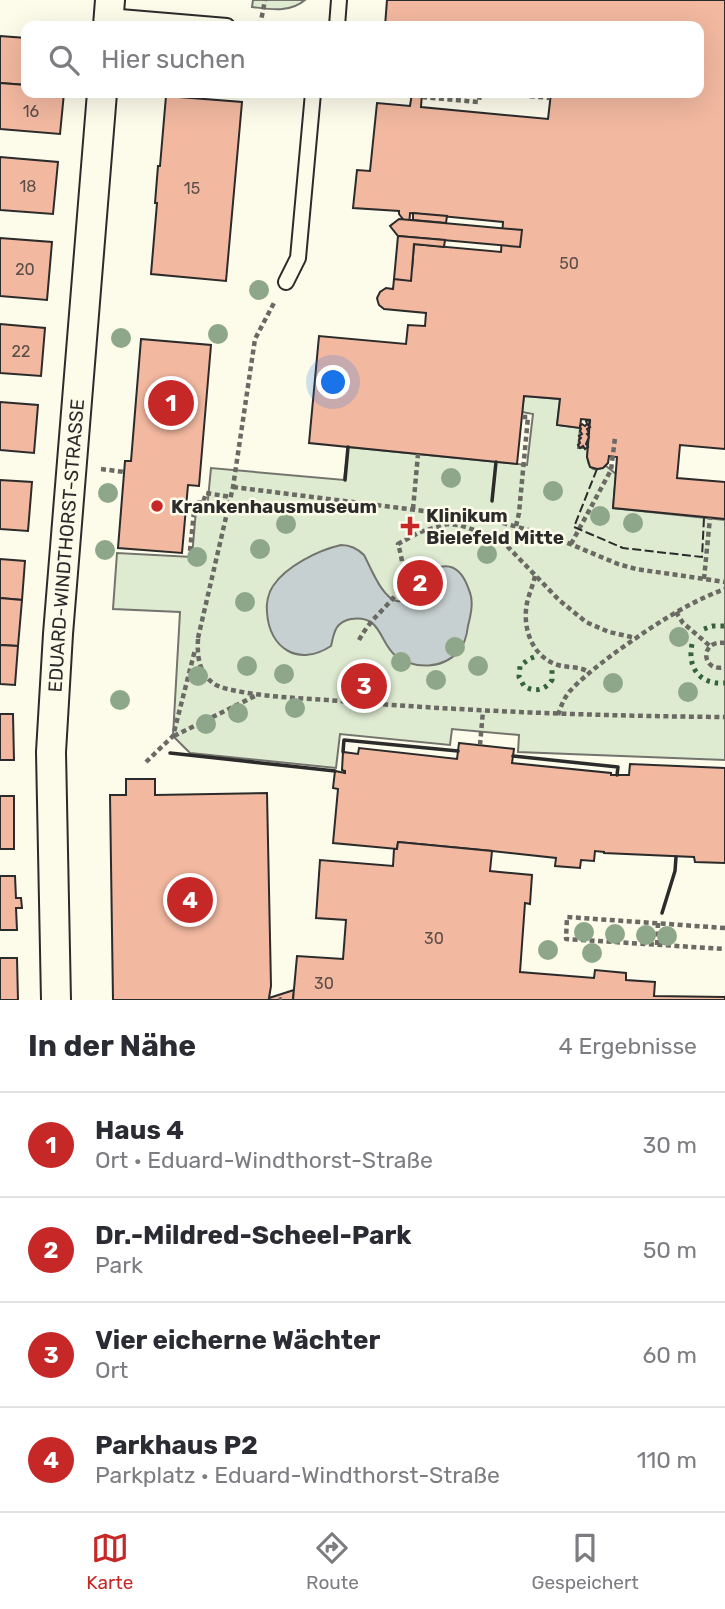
<!DOCTYPE html>
<html lang="de">
<head>
<meta charset="utf-8">
<style>
  :root { --surface:#fff; --page:#f7f7f7; --text:#2b2b33; --muted:#7c7c81; --line:#e1e1e2; --accent:#c62828 }
  body { margin:0; font-family:Rubik,sans-serif; background:var(--page); color:var(--text) }
  .you { position:absolute; left:334px; top:383px; width:24px; height:24px; margin:-18px; border:5px solid #fff; border-radius:50%; background:#1a73e8; box-shadow:0 0 0 10px #1a73e833 }
  .badge { display:grid; place-items:center; width:46px; height:46px; border-radius:50%; background:var(--accent); color:#fff; font-size:23px; font-weight:700 }
  .pin { position:absolute; translate:-50% -50%; border:4px solid #fff; box-shadow:0 2px 7px #0006 }
  .list { margin:0; padding:0; list-style:none }
  h2 { display:flex; justify-content:space-between; align-items:center; height:91px; margin:0; padding:0 28px; font-size:30px }
  h2 small { font-size:23px; font-weight:400; color:var(--muted) }
  .list li { display:grid; grid-template-columns:46px 1fr auto; gap:21px; align-items:center; box-sizing:border-box; height:105px; padding:0 28px; border-top:2px solid var(--line) }
  .list b { display:block; font-size:26px; white-space:nowrap }
  .list p { margin:0; font-size:23px; white-space:nowrap; color:var(--muted) }
  .list em { font-size:23px; font-style:normal; color:var(--muted) }
  .icon { flex:none; width:38px; height:38px; fill:none; stroke:currentColor; stroke-width:2; stroke-linecap:round; stroke-linejoin:round }
  .map { position:relative; flex:none; width:725px; height:1000px; overflow:hidden }
  .search { position:absolute; background:var(--surface); box-shadow:0 7px 28px #0002; left:21px; right:21px; top:21px; height:77px; display:flex; align-items:center; gap:18px; box-sizing:border-box; padding:0 24px; border-radius:14px; color:var(--muted); font-size:26px }
  .sheet { height:511px; background:var(--surface) }
  nav { display:flex; justify-content:space-around; align-items:center; box-sizing:border-box; height:98px; border-top:2px solid var(--line); background:var(--surface); font-size:19px; color:var(--muted) }
  nav a { display:grid; justify-items:center; gap:4px }
  nav .on { color:var(--accent) }
  .map>svg:first-child { display:block }
</style>
</head>
<body>
<div class="map">
<svg width="725" height="1000" viewBox="0 0 725 1000">
  <rect width="100%" height="100%" fill="#fdfbea"/>
  <g fill="#deebd1" stroke="#74746e" stroke-width="2">
    <path d="M 253,0 L 305,0 C 290,13 270,9 252,7 Z"/>
    <path d="M 524,396 L 560,399 L 557,425 L 580,428 L 578,448 L 588,448 C 586,462 589,476 606,466 L 616,474 L 613,508 L 725,520 L 725,760 L 518,752 L 519,735 L 452,729 L 450,745 L 340,734 L 336,768 L 190,753 L 173,736 L 180,612 L 113,609 L 117,553 L 192,557 L 196,510 L 207,509 L 211,468 L 344,480 L 348,447 L 527,465 L 533,414 L 522,412 Z"/>
  </g>
  <path fill="#c7d0d0" stroke="#74746e" stroke-width="2" d="M 341,545 C 349,545 358,549 364,555 C 371,568 382,598 397,601 C 403,602 408,600 412,596 C 416,591 417,583 422,577 C 426,571 433,569 440,567 C 456,563 464,575 469,590 C 474,601 471,614 468,626 C 467,634 464,645 459,651 C 443,669 415,670 396,656 C 379,643 382,614 351,619 C 335,622 334,633 331,646 C 299,667 269,649 267,612 C 266,604 268,593 273,586 C 286,566 319,550 341,545 Z"/>
  <g fill="#f2b8a0" stroke="#2b2b2b" stroke-width="2">
    <path d="M 387,0 L 725,0 L 725,449 L 680,445 L 677,478 L 725,482 L 725,519 L 613,508 L 617,457 L 609,456 L 608,463 L 603,468 L 597,469 L 590,467 L 587,457 L 590,420 L 581,419 L 580,428 L 557,425 L 560,399 L 524,396 L 517,464 L 309,443 L 319,336 L 406,344 L 408,325 L 425,326 L 426,313 L 384,309 L 379,305 L 378,302 L 377,298 L 380,292 L 386,288 L 393,289 L 394,279 L 408,269 L 412,269 L 414,244 L 501,252 L 503,222 L 410,213 L 409,227 L 399,214 L 399,211 L 353,208 L 357,170 L 370,171 L 377,103 L 410,106 L 412,93 L 422,93 L 421,107 L 548,119 L 551,93 L 699,93 L 699,26 L 385,26 Z"/>
    <path d="M 0,36 L 26,38 L 26,85 L 0,83 Z"/>
    <path d="M 0,83 L 26,85 L 26,93 L 64,93 L 60,134 L 0,129 Z"/>
    <path d="M 166,96 L 242,102 L 226,281 L 151,274 L 157,203 L 155,203 L 158,166 L 160,166 Z"/>
    <path d="M 0,157 L 58,162 L 53,214 L 0,210 Z"/>
    <path d="M 413,213 L 447,216 L 446,223 L 413,220 Z"/>
    <path d="M 399,219 L 522,230 L 520,247 L 398,236 L 390,226 Z"/>
    <path d="M 398,236 L 445,240 L 444,247 L 414,244 L 411,281 L 394,279 Z"/>
    <path d="M 0,238 L 52,242 L 47,300 L 0,296 Z"/>
    <path d="M 0,324 L 45,328 L 41,376 L 0,373 Z"/>
    <path d="M 141,339 L 211,345 L 199,486 L 188,485 L 182,553 L 118,548 L 125,461 L 131,461 Z"/>
    <path d="M 0,402 L 38,405 L 34,453 L 0,450 Z"/>
    <path d="M 588,420 L 590,422 L 588,425 L 590,427 L 587,429 L 589,433 L 587,434 L 589,437 L 586,444 L 588,447 L 585,449 L 583,446 L 580,448 L 578,445 L 580,443 L 579,440 L 581,438 L 579,436 L 582,434 L 580,431 L 581,429 L 580,426 L 582,424 L 585,426 L 587,424 L 586,421 Z"/>
    <path d="M 0,480 L 32,482 L 28,531 L 0,529 Z"/>
    <path d="M 0,559 L 25,561 L 22,600 L 0,598 Z"/>
    <path d="M 0,598 L 22,600 L 18,646 L 0,645 Z"/>
    <path d="M 0,645 L 18,646 L 15,685 L 0,684 Z"/>
    <path d="M 0,714 L 13,714 L 14,760 L 0,760 Z"/>
    <path d="M 459,743 L 514,749 L 512,763 L 611,773 L 611,775 L 629,775 L 630,764 L 725,768 L 725,863 L 695,862 L 694,857 L 604,853 L 604,852 L 595,851 L 594,861 L 581,860 L 580,868 L 555,866 L 556,858 L 492,851 L 398,842 L 397,849 L 333,843 L 338,789 L 333,788 L 335,771 L 345,773 L 345,771 L 342,770 L 343,752 L 358,754 L 359,748 L 457,759 Z"/>
    <path d="M 126,779 L 155,779 L 155,795 L 267,793 L 271,986 L 269,998 L 294,990 L 293,1000 L 113,1000 L 110,795 L 126,795 Z"/>
    <rect x="0" y="796" width="14" height="53"/>
    <path d="M 398,842 L 492,851 L 490,871 L 532,875 L 530,904 L 525,903 L 520,972 L 594,978 L 595,970 L 626,973 L 626,980 L 655,982 L 654,996 L 725,997 L 725,1000 L 293,1000 L 297,956 L 343,959 L 346,920 L 316,918 L 320,860 L 393,866 L 394,849 L 397,849 Z"/>
    <path d="M 0,876 L 15,876 L 16,898 L 21,898 L 22,908 L 16,908 L 17,930 L 0,930 Z"/>
    <path d="M 0,958 L 17,958 L 18,1000 L 0,1000 Z"/>
  </g>
  <g fill="none" stroke-linecap="round" stroke-linejoin="round">
    <g stroke="#2b2b2b" stroke-width="18">
      <g id="lane">
        <path d="M 108,16 L 227,26"/>
        <path d="M 337,26 L 339,0"/>
        <path d="M 286,282 L 298,258 L 313,93"/>
      </g>
    </g>
    <g stroke="#2b2b2b" stroke-width="32">
      <g id="street">
        <path d="M 108,26 L 110,0"/>
        <path id="s1" d="M 56,1000 L 51,752 L 58,634 L 102,93"/>
      </g>
    </g>
    <g stroke="#6a6964" stroke-width="4.5" stroke-dasharray="5 3.5" stroke-linecap="butt">
      <path d="M 260,26 L 265,0"/>
      <path d="M 496,93 L 550,98"/>
      <path d="M 422,97 L 479,102 L 480,93"/>
      <path d="M 101,469 L 124,472"/>
      <path d="M 233,487 L 488,519 L 551,536 L 618,564 L 636,569 L 725,582"/>
      <path d="M 413,509 L 418,454"/>
      <path d="M 516,526 L 519,513 L 528,417 L 522,417"/>
      <path d="M 571,544 L 611,470 L 615,438"/>
      <path d="M 190,551 L 195,502 L 203,503 L 206,493 L 231,497"/>
      <path d="M 535,576 C 533,585 529,594 527,603 C 522,628 532,657 558,665 C 568,668 579,666 589,672"/>
      <path d="M 704,579 L 710,518"/>
      <path d="M 676,612 L 683,623 L 710,646"/>
      <path d="M 198,638 L 233,487 L 255,339 L 275,301"/>
      <path d="M 198,639 C 197,657 199,675 216,685 C 224,689 233,690 242,692 C 270,697 298,698 327,700 C 459,711 592,716 725,717"/>
      <path d="M 359,640 C 382,598 415,601 398,544 L 420,532 L 447,524 L 459,525 L 490,535 L 507,546 L 559,600 L 586,622 L 609,632 L 636,638"/>
      <path d="M 725,643 C 699,639 701,673 725,667"/>
      <path d="M 558,715 C 561,706 564,698 570,691 C 584,676 600,664 616,652 C 650,628 686,603 725,589"/>
      <path d="M 174,736 L 257,695"/>
      <path d="M 480,745 L 483,711"/>
      <path d="M 146,762 L 173,736 L 195,650"/>
      <path d="M 725,928 L 567,917 L 566,939 L 725,949"/>
      <path d="M 657,945 L 658,923"/>
      <path d="M 279,1000 L 282,999"/>
    </g>
    <use href="#lane" stroke="#fdfbea" stroke-width="14"/>
    <use href="#street" stroke="#fdfbea" stroke-width="28"/>
    <g stroke="#34623c" stroke-width="5" stroke-dasharray="3.5 5" stroke-linecap="butt">
      <path d="M 704,629 L 712,626 L 725,626"/>
      <path d="M 692,644 C 687,668 700,685 725,683"/>
      <path d="M 534,657 L 529,659 L 520,666 L 519,677 L 524,686 C 535,693 545,690 552,680 L 552,669"/>
    </g>
    <path stroke="#2b2b2b" stroke-width="2" stroke-dasharray="9 3.5" stroke-linecap="butt" d="M 597,469 L 574,527 L 623,548 L 702,557 L 704,518"/>
    <g stroke="#2b2b2b" stroke-width="3.5">
      <path d="M 345,480 L 348,447"/>
      <path d="M 492,501 L 496,462"/>
      <path d="M 343,752 L 344,740 L 458,751"/>
      <path d="M 170,753 L 335,771"/>
      <path d="M 513,756 L 618,767 L 617,775"/>
      <path d="M 662,913 L 675,871 L 676,857"/>
    </g>
  </g>
  <g fill="#8ea78a">
    <circle cx="259" cy="290" r="10"/>
    <circle cx="218" cy="334" r="10"/>
    <circle cx="121" cy="338" r="10"/>
    <circle cx="451" cy="478" r="10"/>
    <circle cx="553" cy="491" r="10"/>
    <circle cx="108" cy="493" r="10"/>
    <circle cx="600" cy="516" r="10"/>
    <circle cx="633" cy="523" r="10"/>
    <circle cx="286" cy="524" r="10"/>
    <circle cx="260" cy="549" r="10"/>
    <circle cx="105" cy="550" r="10"/>
    <circle cx="487" cy="554" r="10"/>
    <circle cx="197" cy="557" r="10"/>
    <circle cx="245" cy="602" r="10"/>
    <circle cx="679" cy="637" r="10"/>
    <circle cx="455" cy="647" r="10"/>
    <circle cx="401" cy="662" r="10"/>
    <circle cx="247" cy="666" r="10"/>
    <circle cx="478" cy="666" r="10"/>
    <circle cx="284" cy="674" r="10"/>
    <circle cx="198" cy="676" r="10"/>
    <circle cx="436" cy="680" r="10"/>
    <circle cx="613" cy="683" r="10"/>
    <circle cx="688" cy="692" r="10"/>
    <circle cx="120" cy="700" r="10"/>
    <circle cx="295" cy="708" r="10"/>
    <circle cx="238" cy="713" r="10"/>
    <circle cx="206" cy="724" r="10"/>
    <circle cx="584" cy="932" r="10"/>
    <circle cx="615" cy="934" r="10"/>
    <circle cx="646" cy="935" r="10"/>
    <circle cx="667" cy="936" r="10"/>
    <circle cx="548" cy="950" r="10"/>
    <circle cx="592" cy="953" r="10"/>
  </g>
  <g fill="#c62828" stroke="#fdfbea" stroke-width="2.5">
    <circle cx="157" cy="506" r="7"/>
    <path d="M406.5 515.5h7v7h7v7h-7v7h-7v-7h-7v-7h7z"/>
  </g>
  <g text-anchor="middle" stroke-width="5" stroke-linejoin="round" paint-order="stroke">
    <g font-size="16" fill="#5d4e48">
      <text x="31" y="117">16</text>
      <text x="28" y="192">18</text>
      <text x="192" y="194">15</text>
      <text x="569" y="269">50</text>
      <text x="25" y="275">20</text>
      <text x="21" y="357">22</text>
      <text x="434" y="944">30</text>
      <text x="324" y="989">30</text>
    </g>
    <g font-size="19" font-weight="bold" fill="#2b2b2b" stroke="#fdfbea" text-anchor="start">
      <text x="171" y="513">Krankenhausmuseum</text>
      <text x="426" y="522">Klinikum<tspan x="426" dy="22">Bielefeld Mitte</tspan></text>
    </g>
    <g font-size="19" fill="#2b2b2b" stroke="#fdfbea">
      <text dy="7" stroke="none"><textPath href="#s1" startOffset="455">EDUARD-WINDTHORST-STRASSE</textPath></text>
    </g>
  </g>
</svg>
<div class="you"></div>
<div class="pin badge" style="left:171px;top:403px">1</div>
<div class="pin badge" style="left:420px;top:583px">2</div>
<div class="pin badge" style="left:364px;top:686px">3</div>
<div class="pin badge" style="left:190px;top:900px">4</div>
<div class="search"><svg class="icon" aria-label="search" viewBox="0 0 24 24"><circle cx="10" cy="10" r="6"/><path d="M15 15l6 6"/></svg>Hier suchen</div>
</div>
<section class="sheet">
<h2>In der Nähe<small>4 Ergebnisse</small></h2>
<ul class="list">
<li><span class="badge">1</span><div><b>Haus 4</b><p>Ort · Eduard-Windthorst-Straße</p></div><em>30 m</em></li>
<li><span class="badge">2</span><div><b>Dr.-Mildred-Scheel-Park</b><p>Park</p></div><em>50 m</em></li>
<li><span class="badge">3</span><div><b>Vier eicherne Wächter</b><p>Ort</p></div><em>60 m</em></li>
<li><span class="badge">4</span><div><b>Parkhaus P2</b><p>Parkplatz · Eduard-Windthorst-Straße</p></div><em>110 m</em></li>
</ul>
</section>
<nav>
<a class="on"><svg class="icon" aria-label="map" viewBox="0 0 24 24"><path d="M3 6l6-2 6 2 6-2v14l-6 2-6-2-6 2zM9 4v14M15 6v14"/></svg>Karte</a>
<a><svg class="icon" aria-label="directions" viewBox="0 0 24 24"><path d="M12 3l9 9-9 9-9-9zM9 14v-3h6M13 9l2 2-2 2"/></svg>Route</a>
<a><svg class="icon" aria-label="saved" viewBox="0 0 24 24"><path d="M7 4h10v16l-5-4-5 4z"/></svg>Gespeichert</a>
</nav>
</body>
</html>
